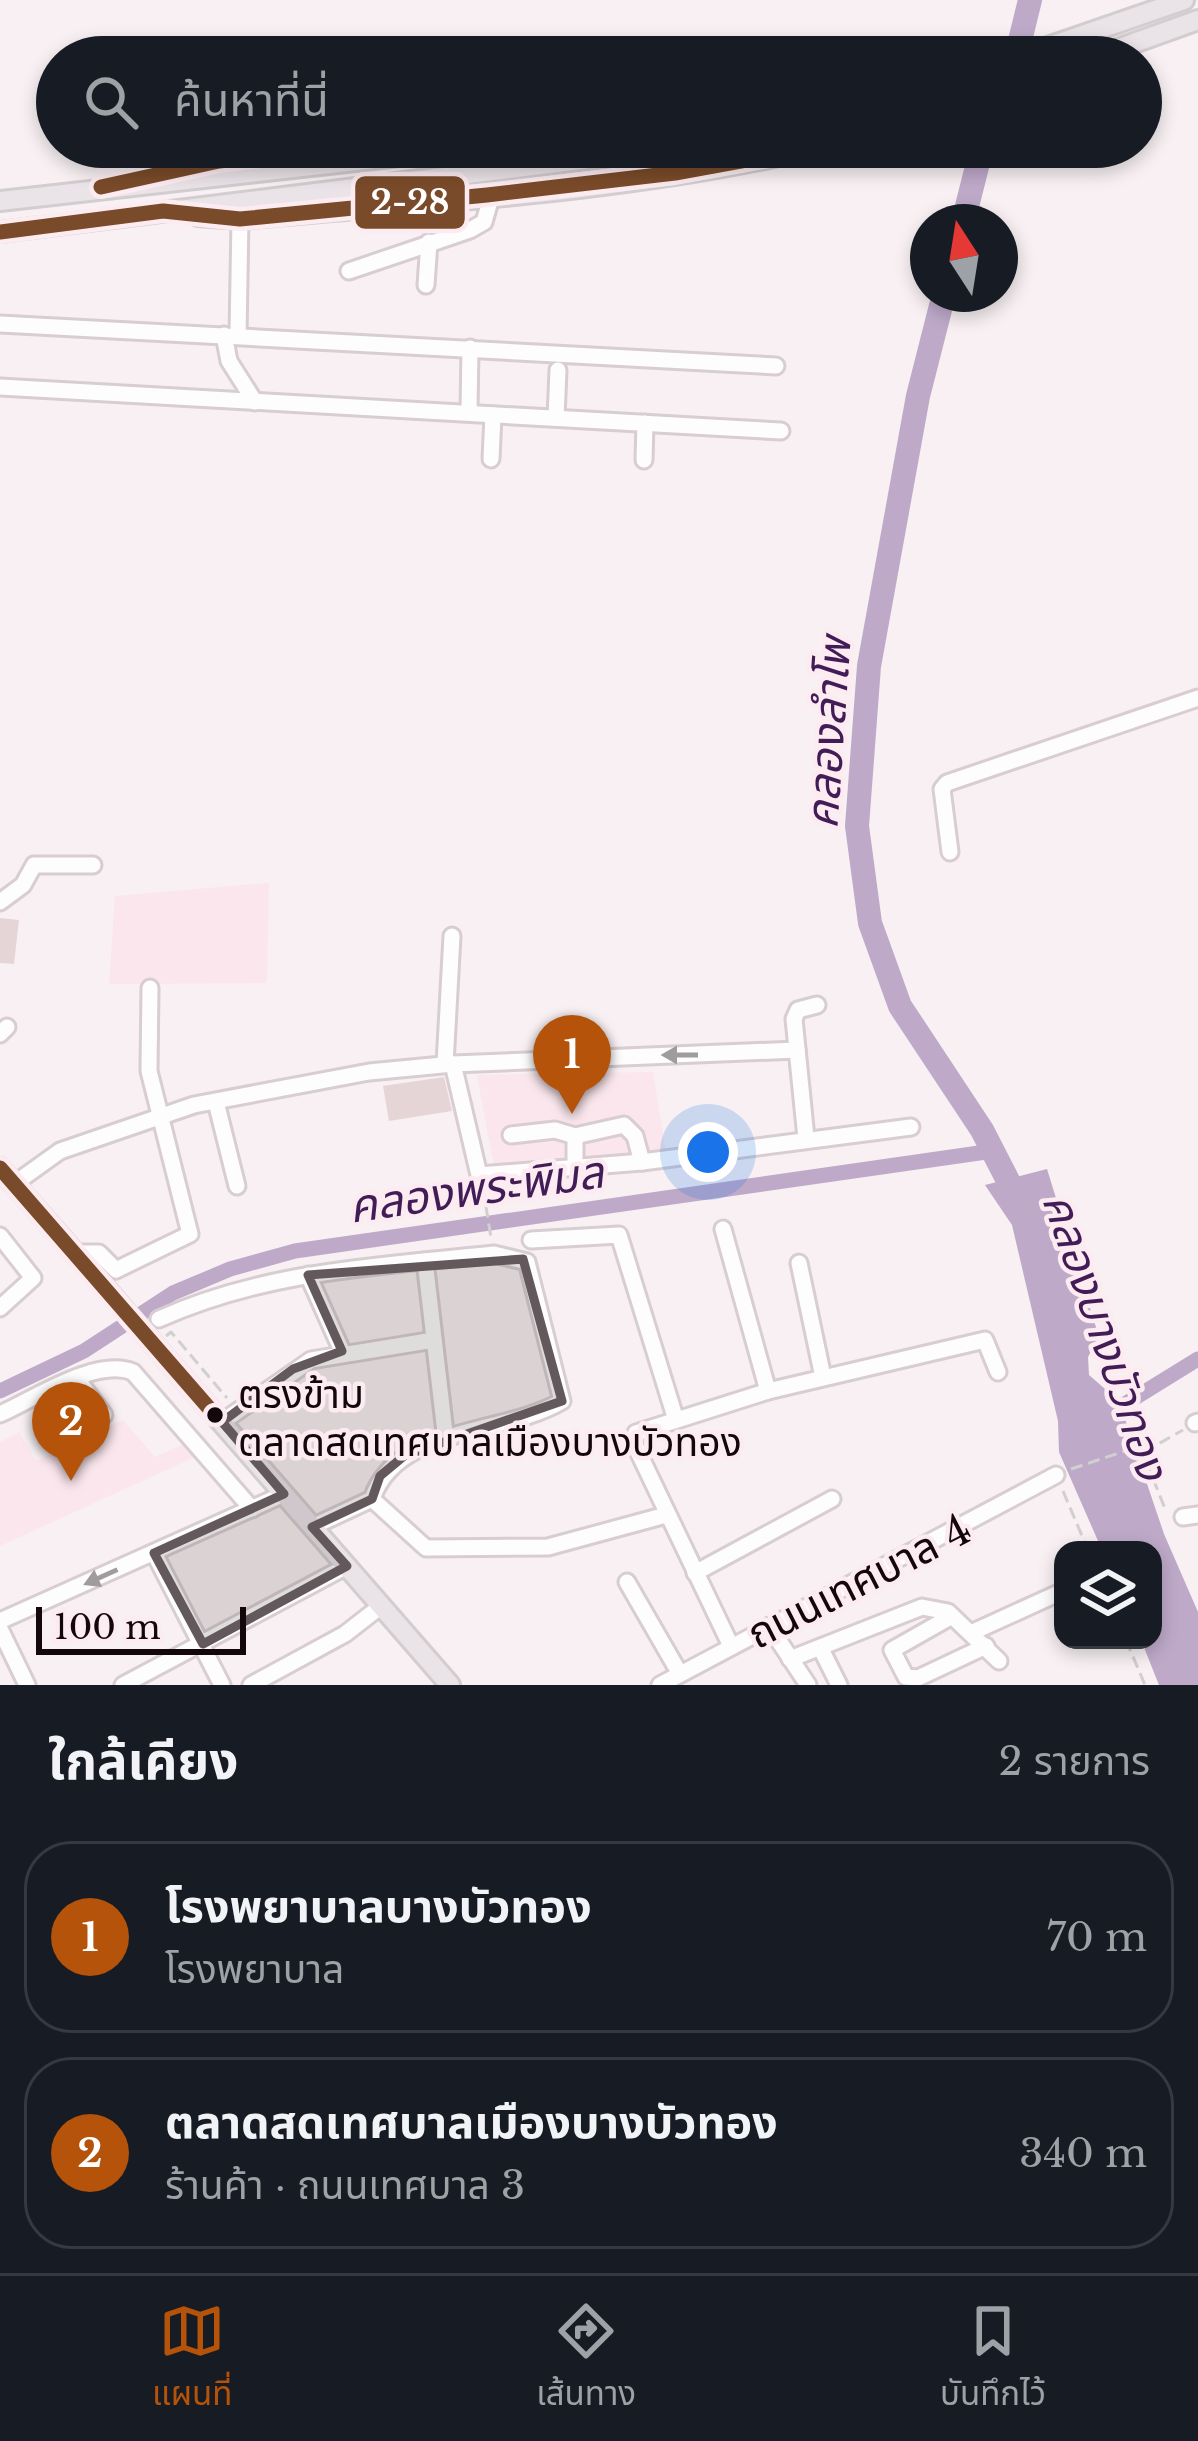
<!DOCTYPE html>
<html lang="th">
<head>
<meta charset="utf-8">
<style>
  :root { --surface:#171b24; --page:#242831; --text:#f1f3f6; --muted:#9ea1a6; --line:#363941; --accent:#b45309 }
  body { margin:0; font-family:"Libre Baskerville","Noto Sans Thai",serif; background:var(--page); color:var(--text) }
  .controls { position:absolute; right:36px; bottom:36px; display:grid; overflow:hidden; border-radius:24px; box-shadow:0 6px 18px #0003 }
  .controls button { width:108px; height:108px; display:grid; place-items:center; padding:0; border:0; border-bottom:3px solid var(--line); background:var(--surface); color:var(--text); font:60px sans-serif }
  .compass { position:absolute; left:910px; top:204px; width:108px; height:108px; border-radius:50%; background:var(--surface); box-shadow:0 6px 18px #0003; rotate:348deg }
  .scale { position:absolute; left:36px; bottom:30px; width:210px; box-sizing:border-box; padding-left:12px; border:6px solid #13070b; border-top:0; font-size:33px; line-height:42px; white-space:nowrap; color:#13070b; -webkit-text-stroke:9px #fcecf1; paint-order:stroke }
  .you { position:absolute; left:708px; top:1152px; width:42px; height:42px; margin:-30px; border:9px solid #fff; border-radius:50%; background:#1a73e8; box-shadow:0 0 0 18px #1a73e833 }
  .badge { display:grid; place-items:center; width:78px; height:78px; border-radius:50%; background:var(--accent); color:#fff; font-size:39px; font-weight:700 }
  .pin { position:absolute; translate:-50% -99px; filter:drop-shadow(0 3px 6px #0008) }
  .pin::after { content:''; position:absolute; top:63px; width:42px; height:36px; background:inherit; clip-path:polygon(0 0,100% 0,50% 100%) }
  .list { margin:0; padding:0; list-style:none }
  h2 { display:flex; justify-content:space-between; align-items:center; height:156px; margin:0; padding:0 48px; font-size:51px }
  h2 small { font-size:39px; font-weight:400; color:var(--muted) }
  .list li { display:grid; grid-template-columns:78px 1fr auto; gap:36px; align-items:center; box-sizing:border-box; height:192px; margin:0 24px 24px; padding:0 24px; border:3px solid var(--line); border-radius:48px }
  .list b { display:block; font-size:45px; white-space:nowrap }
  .list p { margin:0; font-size:39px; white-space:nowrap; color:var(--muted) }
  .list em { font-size:39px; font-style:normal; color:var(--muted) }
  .icon { flex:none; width:66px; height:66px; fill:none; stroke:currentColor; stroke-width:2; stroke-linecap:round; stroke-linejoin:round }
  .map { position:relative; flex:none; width:1198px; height:1685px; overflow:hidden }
  .search { position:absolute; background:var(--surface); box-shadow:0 6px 18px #0003; left:36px; right:36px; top:36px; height:132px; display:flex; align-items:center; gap:30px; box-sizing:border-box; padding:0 42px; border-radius:66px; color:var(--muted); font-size:45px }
  .sheet { height:588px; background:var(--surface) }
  nav { display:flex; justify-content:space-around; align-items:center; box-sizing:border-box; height:168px; border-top:3px solid var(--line); background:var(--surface); font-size:33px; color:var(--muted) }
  nav a { display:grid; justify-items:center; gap:6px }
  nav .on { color:var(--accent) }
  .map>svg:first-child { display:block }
</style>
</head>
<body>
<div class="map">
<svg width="1198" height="1685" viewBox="0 0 1198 1685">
  <rect width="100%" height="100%" fill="#f8f0f2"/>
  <g fill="#fae6ec">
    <path d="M 269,883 L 267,983 L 109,984 L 115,896 Z"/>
    <path d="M 653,1072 L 666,1152 L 495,1173 L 477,1075 Z"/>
    <path d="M 123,1420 L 155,1457 L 187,1443 L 197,1456 L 0,1546 L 0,1442 L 19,1432 L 36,1461 Z"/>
  </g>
  <path fill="#bea9c9" d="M 1047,1169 L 1099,1337 L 1088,1357 L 1089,1375 L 1119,1401 L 1164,1534 L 1198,1612 L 1198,1685 L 1159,1685 L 1141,1640 L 1153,1640 L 1153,1550 L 1102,1550 L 1059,1452 L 1058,1421 L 1012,1225 L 985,1185 Z"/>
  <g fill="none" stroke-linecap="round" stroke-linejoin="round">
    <g stroke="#bea9c9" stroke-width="15">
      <path d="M 0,1391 L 84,1351 L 173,1293 L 230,1269 L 295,1251 L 993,1151"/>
      <path d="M 1104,1417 L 1198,1359"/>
    </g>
    <g stroke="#bea9c9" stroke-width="24">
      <path d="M 1016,57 L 1030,0"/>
      <path d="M 963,222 L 982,147"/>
      <path d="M 944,294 L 918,396 L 869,666 L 857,826 L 870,923 L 900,1006 L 982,1130 L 1021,1206"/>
    </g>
  </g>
  <g fill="#e6d5d7">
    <path d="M 0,918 L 19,920 L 14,964 L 0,963 Z"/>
    <path d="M 444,1077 L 452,1111 L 389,1121 L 383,1086 Z"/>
  </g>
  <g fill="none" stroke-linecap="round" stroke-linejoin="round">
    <g stroke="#d8cdd1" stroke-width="21">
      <g id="minor">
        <path d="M 349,271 L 470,230 L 484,222 L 492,194"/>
        <path d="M 426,285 L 429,242"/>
        <path d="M 0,324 L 776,366"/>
        <path d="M 224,335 L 229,361 L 255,402"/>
        <path d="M 238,336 L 240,219"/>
        <path d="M 0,387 L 781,431"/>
        <path d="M 469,411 L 470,348"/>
        <path d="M 556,418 L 558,370"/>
        <path d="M 491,459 L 493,415"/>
        <path d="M 644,460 L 645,423"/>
        <path d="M 950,852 L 942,789 L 947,783 L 1198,698"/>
        <path d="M 0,902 L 23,885 L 34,865 L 93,865"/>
        <path d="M 0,1034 L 7,1027"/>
        <path d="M 445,1064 L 452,936"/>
        <path d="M 453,1064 L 479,1175 L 642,1162 L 911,1127"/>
        <path d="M 216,1102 L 237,1186"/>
        <path d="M 511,1135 L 555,1130 L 575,1136"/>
        <path d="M 806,1138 L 794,1019 L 798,1010 L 817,1005"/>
        <path d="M 575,1167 L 575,1136 L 624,1125 L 635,1136 L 642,1162"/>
        <path d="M 14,1184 L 60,1151 L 194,1105 L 369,1072 L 453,1064 L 797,1050"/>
        <path d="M 723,1229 L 768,1391"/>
        <path d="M 0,1236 L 33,1278 L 0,1308"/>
        <path d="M 531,1240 L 619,1235 L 676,1420"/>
        <path d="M 75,1253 L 99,1253 L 116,1270 L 190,1234 L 149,1071 L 150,988"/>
        <path d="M 425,1261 L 446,1441"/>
        <path d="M 799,1263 L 823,1377"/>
        <path d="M 308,1275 L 342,1351"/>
        <path d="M 159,1319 C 265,1271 379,1266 494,1254 L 527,1262 L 562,1401 C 505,1435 396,1426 372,1499 L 312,1527"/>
        <path d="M 78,1380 L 104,1415"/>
        <path d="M 0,1414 C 34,1399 96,1357 133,1372 L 252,1509"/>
        <path d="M 222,1422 L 311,1360 L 434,1340"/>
        <path d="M 1195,1423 L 1198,1422"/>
        <path d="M 372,1499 L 426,1548 L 548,1547 L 666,1515"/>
        <path d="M 1183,1517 L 1198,1515"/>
        <path d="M 154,1553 L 222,1685"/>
        <path d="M 695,1573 L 832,1499"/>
        <path d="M 627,1582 L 680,1674"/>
        <path d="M 952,1616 L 892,1650 L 906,1677 L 918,1678 L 986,1646"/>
        <path d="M 0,1621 L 284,1494"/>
        <path d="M 769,1626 L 808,1685"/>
        <path d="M 0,1629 L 27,1685"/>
        <path d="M 973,1632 L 1063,1591"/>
        <path d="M 731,1646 L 634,1443 L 636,1433 L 768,1391 L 985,1340 L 998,1372"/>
        <path d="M 821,1649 L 839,1685"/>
        <path d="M 790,1659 L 922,1607 L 948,1612 L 999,1661"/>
        <path d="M 123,1685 L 347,1566"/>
        <path d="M 251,1685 L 345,1634 L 381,1606"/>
        <path d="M 660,1685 L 1056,1475"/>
      </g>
    </g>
    <g stroke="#d2cdce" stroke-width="24">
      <g id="major">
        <path d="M 1019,57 L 1184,0"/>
        <path d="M 1095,57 L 1198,20"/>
        <path d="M 199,165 L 337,147"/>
        <path d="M 0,201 L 481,147"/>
        <path d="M 198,216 L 240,219 C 431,202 631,192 819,147"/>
        <path d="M 0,232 L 685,147"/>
        <path d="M 0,1168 L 101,1283"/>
        <path d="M 162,1354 L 450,1685"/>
      </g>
    </g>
    <g stroke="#d1cfcf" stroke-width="3" stroke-dasharray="12 6" stroke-linecap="butt">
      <path d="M 483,1188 L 491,1238"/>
      <path d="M 166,1336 L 171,1332 L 227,1398"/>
      <path d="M 1144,1452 L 1183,1430"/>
      <path d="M 1071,1469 L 1140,1446 L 1166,1511"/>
      <path d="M 1063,1491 L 1088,1550"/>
      <path d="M 1126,1640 L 1145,1685"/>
    </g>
    <use href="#minor" stroke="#fefdfd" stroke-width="15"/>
    <use href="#major" stroke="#eae3e8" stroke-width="18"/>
    <g stroke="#d2cdce" stroke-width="24" stroke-linecap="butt">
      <path id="major-bridge" d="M 101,1283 L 162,1354"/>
    </g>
    <use href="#major-bridge" stroke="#eae3e8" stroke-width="18"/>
    <g stroke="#fcecf1" stroke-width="24">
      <g id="bus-1">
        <path d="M 101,187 L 219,161 L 337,147"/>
        <path d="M 0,232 L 163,211 L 240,219 L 487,195 L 675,173 L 819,147"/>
        <path d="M 0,1168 L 215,1415"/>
      </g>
    </g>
    <use href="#bus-1" stroke="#7a4b2a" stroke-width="15"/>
  </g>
  <defs><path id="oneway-solid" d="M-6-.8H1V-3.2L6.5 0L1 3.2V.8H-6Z" transform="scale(3)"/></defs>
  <g fill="#a09b9c">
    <use href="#oneway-solid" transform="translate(680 1055) rotate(180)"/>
    <use href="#oneway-solid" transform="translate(101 1577) rotate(156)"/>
  </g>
  <path fill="#63595c" fill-opacity="0.2" stroke="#63595c" stroke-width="9" stroke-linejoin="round" d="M 523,1259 L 562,1401 L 404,1456 L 380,1476 L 372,1499 L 312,1527 L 347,1566 L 203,1644 L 154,1553 L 284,1494 L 222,1422 L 293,1369 L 342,1351 L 308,1275 Z"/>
  <circle fill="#13070b" stroke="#fcecf1" stroke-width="4.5" cx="215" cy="1415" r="10"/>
  <g text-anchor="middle" stroke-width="9" stroke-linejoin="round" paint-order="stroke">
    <g font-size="39" fill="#13070b" stroke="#fcecf1" text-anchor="start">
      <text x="238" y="1408">ตรงข้าม<tspan x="238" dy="48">ตลาดสดเทศบาลเมืองบางบัวทอง</tspan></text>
    </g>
    <g font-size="42" fill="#13070b" stroke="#fcecf1">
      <text transform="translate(859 1581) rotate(-27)" y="15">ถนนเทศบาล 4</text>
    </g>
    <g font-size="45" font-style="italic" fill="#411c56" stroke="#fcecf1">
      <text transform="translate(828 733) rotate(-86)" y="16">คลองลำโพ</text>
      <text transform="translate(476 1189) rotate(-8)" y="16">คลองพระพิมล</text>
      <text transform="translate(1106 1336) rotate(71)" y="16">คลองบางบัวทอง</text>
    </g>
  </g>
  <rect stroke="#fcecf1" stroke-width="4.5" x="353" y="174" width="114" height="57" rx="12" fill="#7a4b2a"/>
  <g font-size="33" text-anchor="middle" font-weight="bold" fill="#fff">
    <text x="410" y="214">2-28</text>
  </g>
</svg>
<div class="controls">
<button><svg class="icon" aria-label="layers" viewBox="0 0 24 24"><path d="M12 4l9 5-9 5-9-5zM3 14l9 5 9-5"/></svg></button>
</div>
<svg class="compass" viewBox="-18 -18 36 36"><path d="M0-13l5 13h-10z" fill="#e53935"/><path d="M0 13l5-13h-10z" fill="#9ea1a6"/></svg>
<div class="scale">100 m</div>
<div class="you"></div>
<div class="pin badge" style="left:572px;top:1114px">1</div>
<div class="pin badge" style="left:71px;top:1481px">2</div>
<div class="search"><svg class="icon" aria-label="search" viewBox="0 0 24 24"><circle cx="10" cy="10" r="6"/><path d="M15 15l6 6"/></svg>ค้นหาที่นี่</div>
</div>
<section class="sheet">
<h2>ใกล้เคียง<small>2 รายการ</small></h2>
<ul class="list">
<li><span class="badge">1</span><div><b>โรงพยาบาลบางบัวทอง</b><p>โรงพยาบาล</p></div><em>70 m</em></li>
<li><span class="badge">2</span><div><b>ตลาดสดเทศบาลเมืองบางบัวทอง</b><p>ร้านค้า · ถนนเทศบาล 3</p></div><em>340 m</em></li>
</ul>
</section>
<nav>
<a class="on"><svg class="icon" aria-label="map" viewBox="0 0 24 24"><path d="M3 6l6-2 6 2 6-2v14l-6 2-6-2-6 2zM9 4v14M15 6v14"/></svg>แผนที่</a>
<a><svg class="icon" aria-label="directions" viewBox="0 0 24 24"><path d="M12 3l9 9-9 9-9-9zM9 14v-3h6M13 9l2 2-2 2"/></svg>เส้นทาง</a>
<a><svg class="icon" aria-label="saved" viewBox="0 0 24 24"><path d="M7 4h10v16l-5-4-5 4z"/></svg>บันทึกไว้</a>
</nav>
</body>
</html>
